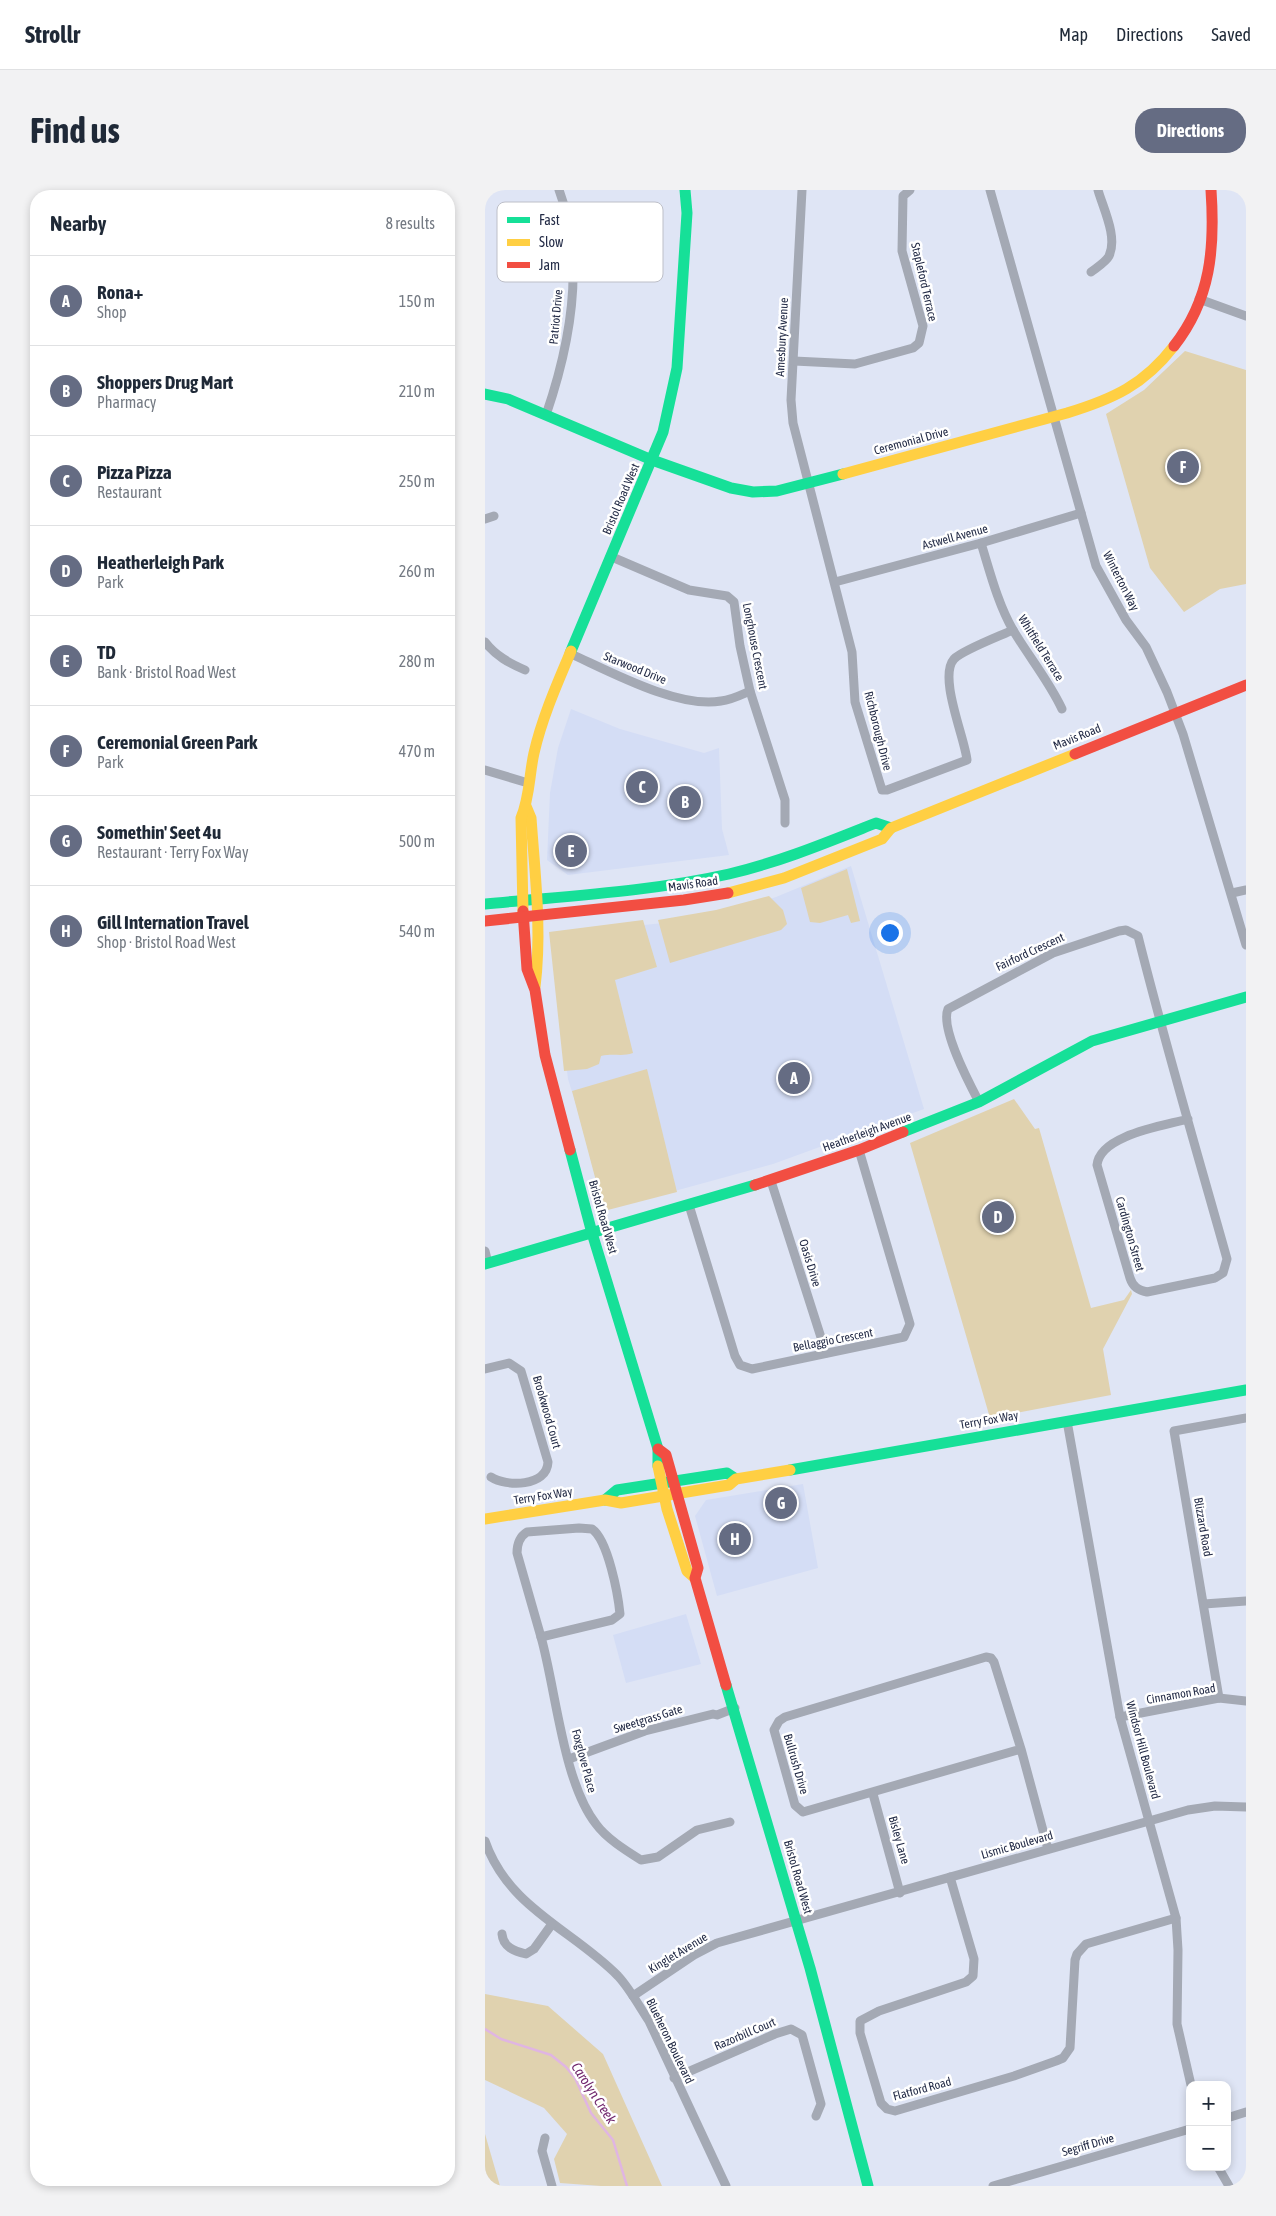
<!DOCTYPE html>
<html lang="en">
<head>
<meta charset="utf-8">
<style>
  :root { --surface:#fff; --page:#f2f2f3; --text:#1f2937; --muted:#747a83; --line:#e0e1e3; --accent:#656c83 }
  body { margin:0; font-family:"Asap Condensed",sans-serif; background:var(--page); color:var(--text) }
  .controls { position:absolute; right:15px; bottom:15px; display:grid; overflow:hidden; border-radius:10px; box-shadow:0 2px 8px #0003 }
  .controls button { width:45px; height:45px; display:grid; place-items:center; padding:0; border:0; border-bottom:1px solid var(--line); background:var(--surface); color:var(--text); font:25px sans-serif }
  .you { position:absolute; left:404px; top:742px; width:18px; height:18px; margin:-12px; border:4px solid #fff; border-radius:50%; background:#1a73e8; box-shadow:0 0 0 8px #1a73e833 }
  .badge { display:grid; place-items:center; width:32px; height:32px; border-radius:50%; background:var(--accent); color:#fff; font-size:16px; font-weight:700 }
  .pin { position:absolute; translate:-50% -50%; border:2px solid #fff; box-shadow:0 1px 5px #0006 }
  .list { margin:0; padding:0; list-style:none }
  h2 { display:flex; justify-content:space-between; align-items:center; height:65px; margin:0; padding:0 20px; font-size:21px }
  h2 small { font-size:16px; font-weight:400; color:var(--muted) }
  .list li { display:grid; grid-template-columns:32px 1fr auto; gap:15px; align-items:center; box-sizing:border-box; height:90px; padding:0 20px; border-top:1px solid var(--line) }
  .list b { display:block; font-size:19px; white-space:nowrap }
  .list p { margin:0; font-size:16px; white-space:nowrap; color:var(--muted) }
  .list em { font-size:16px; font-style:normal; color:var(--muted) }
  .map { position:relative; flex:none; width:761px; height:1996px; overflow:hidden; border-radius:20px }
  header { display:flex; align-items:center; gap:30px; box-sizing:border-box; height:70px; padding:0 25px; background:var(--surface); border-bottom:1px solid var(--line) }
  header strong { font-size:24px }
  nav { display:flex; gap:28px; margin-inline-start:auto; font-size:18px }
  .intro { display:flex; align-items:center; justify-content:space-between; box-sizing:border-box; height:120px; padding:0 30px }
  h1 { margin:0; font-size:35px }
  .button { padding:12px 22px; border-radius:20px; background:var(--accent); color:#fff; font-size:18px; font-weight:700 }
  main { display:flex; gap:30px; padding:0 30px }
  aside { flex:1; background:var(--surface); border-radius:20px; box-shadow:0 2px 8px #0003 }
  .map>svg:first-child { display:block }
</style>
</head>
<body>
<header>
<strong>Strollr</strong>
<nav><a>Map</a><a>Directions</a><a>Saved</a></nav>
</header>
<div class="intro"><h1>Find us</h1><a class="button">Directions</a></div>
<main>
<aside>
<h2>Nearby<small>8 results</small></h2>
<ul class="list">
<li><span class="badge">A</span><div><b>Rona+</b><p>Shop</p></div><em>150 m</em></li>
<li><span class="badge">B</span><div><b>Shoppers Drug Mart</b><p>Pharmacy</p></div><em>210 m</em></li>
<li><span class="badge">C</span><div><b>Pizza Pizza</b><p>Restaurant</p></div><em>250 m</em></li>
<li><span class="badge">D</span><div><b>Heatherleigh Park</b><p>Park</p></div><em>260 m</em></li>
<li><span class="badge">E</span><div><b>TD</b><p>Bank · Bristol Road West</p></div><em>280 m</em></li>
<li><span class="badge">F</span><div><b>Ceremonial Green Park</b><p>Park</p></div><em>470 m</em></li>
<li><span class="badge">G</span><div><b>Somethin' Seet 4u</b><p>Restaurant · Terry Fox Way</p></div><em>500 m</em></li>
<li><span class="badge">H</span><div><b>Gill Internation Travel</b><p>Shop · Bristol Road West</p></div><em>540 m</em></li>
</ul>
</aside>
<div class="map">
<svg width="761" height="1996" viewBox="0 0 761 1996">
  <rect width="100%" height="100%" fill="#dfe5f5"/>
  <g fill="#d4ddf5">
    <path d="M 86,519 L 135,539 L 219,563 L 234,558 L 237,639 L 244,665 L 83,685 L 62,670 L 65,603 L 73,558 Z"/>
    <path d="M 366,676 L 439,919 L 288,974 L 124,1019 L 83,889 L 68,768 L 91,742 L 188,732 L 239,724 L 291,707 Z"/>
    <path d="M 318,1294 L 333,1378 L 232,1406 L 210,1326 L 221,1310 Z"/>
    <path d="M 201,1424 L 216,1474 L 141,1493 L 128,1445 Z"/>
  </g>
  <g fill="#e0d2af">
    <path d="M 700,161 L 761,180 L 761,394 L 735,399 L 699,422 L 665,378 L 621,224 L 659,200 Z"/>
    <path d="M 362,679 L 375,731 L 366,733 L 363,725 L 335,733 L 325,732 L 316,698 Z"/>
    <path d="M 284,706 L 298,720 L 302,734 L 296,740 L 185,773 L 173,730 L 231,720 Z"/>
    <path d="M 158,730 L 172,777 L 130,790 L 148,863 C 137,867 129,863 116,866 L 114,874 L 102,879 L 79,881 L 64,742 Z"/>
    <path d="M 162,879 L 192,1002 L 119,1021 L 87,901 Z"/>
    <path d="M 529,909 L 550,939 L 554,938 L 606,1118 L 639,1110 L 646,1100 L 647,1104 L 618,1159 L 626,1205 L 505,1228 L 425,953 Z"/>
    <path d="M 0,1804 L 63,1816 L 118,1864 L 177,1996 L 116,1996 L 75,1993 L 69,1969 L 82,1944 L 59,1918 L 0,1890 Z"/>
    <path d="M 0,1944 L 15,1996 L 0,1996 Z"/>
  </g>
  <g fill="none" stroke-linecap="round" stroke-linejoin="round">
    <path stroke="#e0b5e2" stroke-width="2.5" d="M 0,1839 L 16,1849 L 66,1865 L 81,1877 L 90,1888 L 106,1923 L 128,1950 L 142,1996"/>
    <g stroke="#a4a9b4" stroke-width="9">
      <path d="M 317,0 L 306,210 L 308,233 L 367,462 L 370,512 L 397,600 L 402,600 L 482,570 C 480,548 453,487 469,469 C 478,460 515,446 528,440"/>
      <path d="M 505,0 L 611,376 L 641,430 L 661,457 L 682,502 L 698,544 L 761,755"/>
      <path d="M 606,82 C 611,78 621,72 624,66 C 633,47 618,18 613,0"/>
      <path d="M 714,109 L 761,126"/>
      <path d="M 309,171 L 370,174 L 428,158 L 434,153 L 438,136 L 417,61 L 418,6 L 425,0"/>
      <path d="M 61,225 C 85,155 101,71 74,0"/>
      <path d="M 0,329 L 9,326"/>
      <path d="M 496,353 C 505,382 513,414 528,440 C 544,467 564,491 577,519"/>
      <path d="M 127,367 L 204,400 L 242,406 L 249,412 L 255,456 L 265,501 L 300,610 L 300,633"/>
      <path d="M 350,392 L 496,353 L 596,323"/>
      <path d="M 0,452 C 11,466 24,473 40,480"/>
      <path d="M 84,463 C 124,481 193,519 236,511 C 246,510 256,505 265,501"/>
      <path d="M 0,580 L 43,593"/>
      <path d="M 747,703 L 761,700"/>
      <path d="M 494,912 C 484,893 455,838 463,819 L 568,763 L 634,741 L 641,740 L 653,746 C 680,854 712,962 742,1069 L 738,1083 L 730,1088 L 662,1102 C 653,1100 648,1097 645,1088 L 612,975 C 615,945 678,936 703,929"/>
      <path d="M 286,991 L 341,1163"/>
      <path d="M 204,1015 L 250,1166 L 255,1175 L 267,1179 L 419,1147 L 425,1134 L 374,960"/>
      <path d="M 0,1061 L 3,1073"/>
      <path d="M 0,1179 L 24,1173 L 36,1181 L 63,1272 C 62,1297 21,1297 6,1287"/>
      <path d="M 582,1231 L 635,1527 L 691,1728 L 693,1760 L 692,1834 L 706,1895"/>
      <path d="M 94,1338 L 107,1339 C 123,1350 133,1404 135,1424 L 127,1430 L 56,1447 L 32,1363 C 32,1354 34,1347 42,1342 Z"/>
      <path d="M 719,1414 L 761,1411"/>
      <path d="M 56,1447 C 71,1500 78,1592 111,1634 C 121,1648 140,1660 156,1670 L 173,1667 L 212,1640 L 245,1632"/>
      <path d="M 734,1508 L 689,1241 L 761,1228"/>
      <path d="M 635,1527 L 734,1508 L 761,1511"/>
      <path d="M 536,1559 L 318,1622 L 310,1615 L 289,1540 L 294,1531 L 300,1527 L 501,1467 L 506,1468 L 509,1472 L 536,1559 L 563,1659"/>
      <path d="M 84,1569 L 160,1541 L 228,1524 L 232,1525 L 250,1518"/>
      <path d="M 388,1604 L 415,1703"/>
      <path d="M 0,1651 C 23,1718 88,1740 133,1786 C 145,1799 154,1816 164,1831 L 241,1996"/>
      <path d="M 465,1687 L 489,1769 L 488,1786 L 481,1792 L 394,1821 L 375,1831 L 375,1843 L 396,1913 L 402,1919 L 410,1921 L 529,1886 L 571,1871 L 578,1868 L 585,1858 L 590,1770 L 592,1764 L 601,1754 L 691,1728"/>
      <path d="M 17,1744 C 18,1757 29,1761 41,1764 L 49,1759 L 67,1734"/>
      <path d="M 148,1806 L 209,1765 L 232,1753 L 703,1620 L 730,1616 L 761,1617"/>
      <path d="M 189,1888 L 290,1844 L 306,1839 L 317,1845 L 336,1914 L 331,1926"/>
      <path d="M 742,1928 L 761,1922"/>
      <path d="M 60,1948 L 57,1961 L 67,1996"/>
      <path d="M 733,1977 L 744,1996"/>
      <path d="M 508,1996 L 705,1939"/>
    </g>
    <g stroke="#16e098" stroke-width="11">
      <path d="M 0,204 L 23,209 L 167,270 L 246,298 L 268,302 L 292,301 L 358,284"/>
      <path d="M 86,461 L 178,242 L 192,178 L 202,23 L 200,0"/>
      <path d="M 0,714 C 81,706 164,702 244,684 C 295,672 343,652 391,633 L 406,638"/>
      <path d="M 418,942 L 494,912 L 607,851 L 761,807"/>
      <path d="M 85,960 L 107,1043 L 173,1259 L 173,1276"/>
      <path d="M 0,1074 L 270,995"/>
      <path d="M 305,1280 L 761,1200"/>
      <path d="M 120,1310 L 132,1300 L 242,1283 L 251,1289"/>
      <path d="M 241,1495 L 325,1778 L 383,1996"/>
    </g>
    <g stroke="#ffcf43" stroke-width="11">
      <path d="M 358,284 L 582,223 C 628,209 659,195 689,156"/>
      <path d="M 41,616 L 46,628 C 50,685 57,740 50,797"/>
      <path d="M 243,703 L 299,688 L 397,649 L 406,638 L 590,564"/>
      <path d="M 38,721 L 36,628 C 45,607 44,585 49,563 C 57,528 72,494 86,461"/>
      <path d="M 173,1276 L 182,1319 L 202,1381 L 210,1388"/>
      <path d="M 0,1329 L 120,1310 L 136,1313 L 244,1295 L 251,1289 L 305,1280"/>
    </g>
    <g stroke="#f24e42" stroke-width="11">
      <path d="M 689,156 C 726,109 730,58 726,0"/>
      <path d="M 590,564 L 761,495"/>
      <path d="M 38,721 L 42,779 L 50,800 L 60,865 L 85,960"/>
      <path d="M 0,731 L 199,710 L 243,703"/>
      <path d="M 270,995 L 374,960 L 418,942"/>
      <path d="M 173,1259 L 181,1265 L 213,1378 L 210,1388 L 241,1495"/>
    </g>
  </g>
  <g text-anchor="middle" stroke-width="5" stroke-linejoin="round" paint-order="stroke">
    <g font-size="12" fill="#232b46" stroke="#fff">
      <text transform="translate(439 92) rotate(77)" y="4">Stapleford Terrace</text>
      <text transform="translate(71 127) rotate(-85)" y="4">Patriot Drive</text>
      <text transform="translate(297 147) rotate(-87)" y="4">Amesbury Avenue</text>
      <text transform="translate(426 251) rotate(-15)" y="4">Ceremonial Drive</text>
      <text transform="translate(136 309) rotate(-67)" y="4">Bristol Road West</text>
      <text transform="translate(470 347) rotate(-15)" y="4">Astwell Avenue</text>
      <text transform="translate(636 391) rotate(63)" y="4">Winterton Way</text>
      <text transform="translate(270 456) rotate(79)" y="4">Longhouse Crescent</text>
      <text transform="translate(556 458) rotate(58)" y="4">Whitfield Terrace</text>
      <text transform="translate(150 478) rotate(22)" y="4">Starwood Drive</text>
      <text transform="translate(393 541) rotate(76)" y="4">Richborough Drive</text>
      <text transform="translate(592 547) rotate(-22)" y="4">Mavis Road</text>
      <text transform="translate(208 694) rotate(-8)" y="4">Mavis Road</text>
      <text transform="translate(545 762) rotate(-25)" y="4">Fairford Crescent</text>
      <text transform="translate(382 942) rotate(-20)" y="4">Heatherleigh Avenue</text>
      <text transform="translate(118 1027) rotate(74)" y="4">Bristol Road West</text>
      <text transform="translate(645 1044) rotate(74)" y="4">Cardington Street</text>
      <text transform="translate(325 1073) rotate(73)" y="4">Oasis Drive</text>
      <text transform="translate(348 1150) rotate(-11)" y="4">Bellaggio Crescent</text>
      <text transform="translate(62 1222) rotate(74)" y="4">Brookwood Court</text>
      <text transform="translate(504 1230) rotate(-10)" y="4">Terry Fox Way</text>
      <text transform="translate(58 1306) rotate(-9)" y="4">Terry Fox Way</text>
      <text transform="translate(718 1337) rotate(80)" y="4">Blizzard Road</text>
      <text transform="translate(696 1504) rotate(-10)" y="4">Cinnamon Road</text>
      <text transform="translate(163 1529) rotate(-17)" y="4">Sweetgrass Gate</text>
      <text transform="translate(658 1560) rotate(75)" y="4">Windsor Hill Boulevard</text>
      <text transform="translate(99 1571) rotate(75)" y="4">Foxglove Place</text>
      <text transform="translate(311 1574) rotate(74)" y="4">Bullrush Drive</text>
      <text transform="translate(414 1650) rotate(74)" y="4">Bisley Lane</text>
      <text transform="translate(532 1655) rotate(-16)" y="4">Lismic Boulevard</text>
      <text transform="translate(313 1687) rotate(74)" y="4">Bristol Road West</text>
      <text transform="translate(193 1763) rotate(-31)" y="4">Kinglet Avenue</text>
      <text transform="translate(260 1844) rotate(-23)" y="4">Razorbill Court</text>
      <text transform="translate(185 1851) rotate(64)" y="4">Blueheron Boulevard</text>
      <text transform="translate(437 1899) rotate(-15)" y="4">Flatford Road</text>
      <text transform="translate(603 1955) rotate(-16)" y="4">Segriff Drive</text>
    </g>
    <g font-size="14" font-style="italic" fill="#71276d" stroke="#fff">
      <text transform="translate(109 1903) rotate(57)" y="5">Carolyn Creek</text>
    </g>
  </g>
  <rect x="12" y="12" width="166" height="80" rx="8" fill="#fff" stroke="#bdbfc8" stroke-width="1"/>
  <rect x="22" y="27" width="23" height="6" fill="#16e098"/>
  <rect x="22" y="49" width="23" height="7" fill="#ffcf43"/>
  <rect x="22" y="72" width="23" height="6" fill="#f24e42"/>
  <g font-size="14" fill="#232b46">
    <text x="54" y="35">Fast</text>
    <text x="54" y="57">Slow</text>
    <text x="54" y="80">Jam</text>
  </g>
</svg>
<div class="controls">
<button>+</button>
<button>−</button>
</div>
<div class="you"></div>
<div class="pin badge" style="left:309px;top:888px">A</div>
<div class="pin badge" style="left:200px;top:612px">B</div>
<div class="pin badge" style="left:157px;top:597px">C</div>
<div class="pin badge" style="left:513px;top:1027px">D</div>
<div class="pin badge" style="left:86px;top:661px">E</div>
<div class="pin badge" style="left:698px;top:277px">F</div>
<div class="pin badge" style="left:296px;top:1313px">G</div>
<div class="pin badge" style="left:250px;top:1349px">H</div>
</div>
</main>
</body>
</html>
